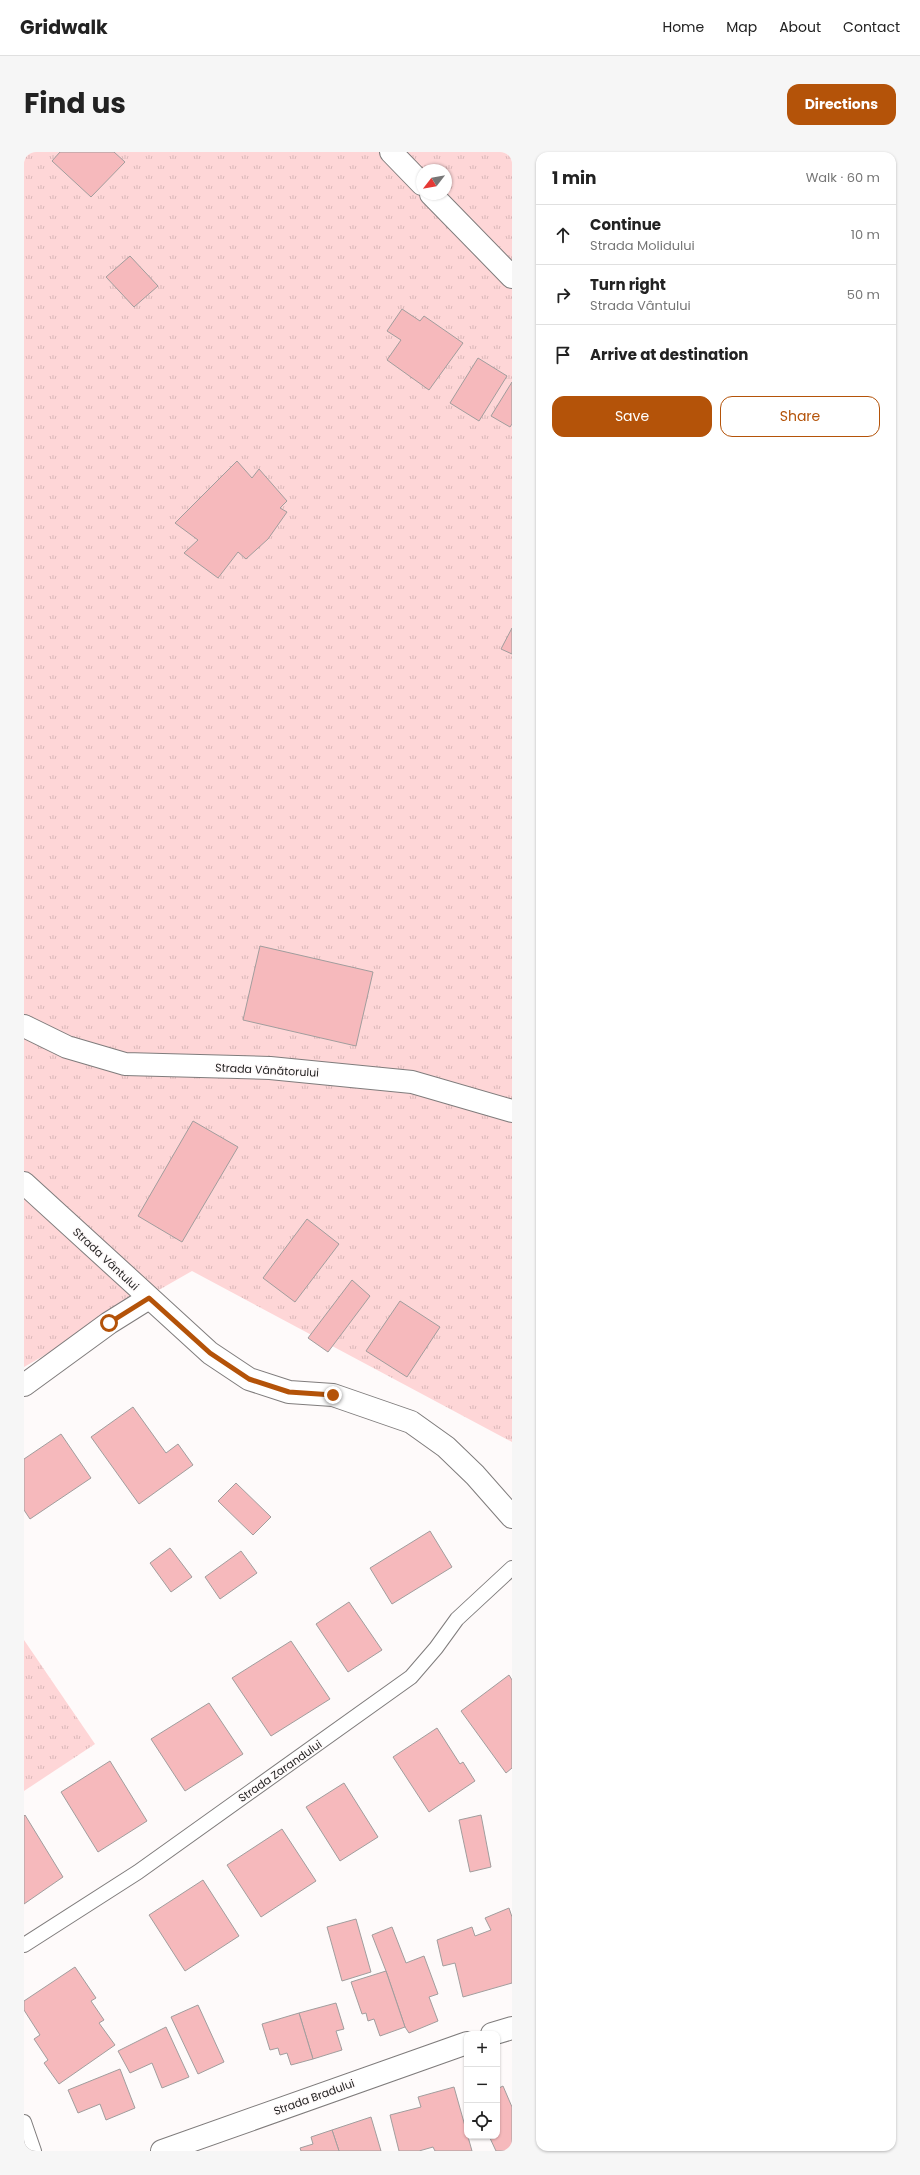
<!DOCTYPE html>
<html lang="en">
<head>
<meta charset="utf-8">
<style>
  :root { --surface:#fff; --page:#f6f6f6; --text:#222; --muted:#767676; --line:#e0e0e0; --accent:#b45309 }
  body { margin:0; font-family:Poppins,sans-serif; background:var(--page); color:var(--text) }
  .controls { position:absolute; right:12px; bottom:12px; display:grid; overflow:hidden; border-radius:8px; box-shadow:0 1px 3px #0004 }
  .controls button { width:36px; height:36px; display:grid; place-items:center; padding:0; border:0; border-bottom:1px solid var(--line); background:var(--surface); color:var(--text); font:20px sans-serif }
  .compass { position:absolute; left:392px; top:12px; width:36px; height:36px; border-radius:50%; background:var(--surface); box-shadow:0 1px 3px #0004; rotate:239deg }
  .stop { position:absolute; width:12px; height:12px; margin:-9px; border:3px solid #b45309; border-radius:50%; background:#fff }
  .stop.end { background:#b45309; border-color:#fff; box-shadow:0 1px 4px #0008 }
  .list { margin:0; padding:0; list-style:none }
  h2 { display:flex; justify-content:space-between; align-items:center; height:52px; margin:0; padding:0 16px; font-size:17px }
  h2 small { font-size:13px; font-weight:400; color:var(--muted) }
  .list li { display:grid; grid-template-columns:26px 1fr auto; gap:12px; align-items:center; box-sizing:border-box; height:60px; padding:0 16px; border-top:1px solid var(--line) }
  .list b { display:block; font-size:15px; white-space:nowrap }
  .list p { margin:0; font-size:13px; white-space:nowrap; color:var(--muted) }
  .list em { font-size:13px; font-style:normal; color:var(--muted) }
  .actions { display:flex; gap:8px; padding:12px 16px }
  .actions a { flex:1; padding:9px 0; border:1px solid var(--accent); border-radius:12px; text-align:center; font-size:14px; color:var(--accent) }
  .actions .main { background:var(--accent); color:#fff }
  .icon { flex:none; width:22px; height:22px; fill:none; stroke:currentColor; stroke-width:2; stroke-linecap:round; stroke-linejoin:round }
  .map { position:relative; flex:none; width:488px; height:1999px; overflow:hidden; border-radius:12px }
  header { display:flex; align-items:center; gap:24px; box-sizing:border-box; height:56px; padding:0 20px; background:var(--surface); border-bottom:1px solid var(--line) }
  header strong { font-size:19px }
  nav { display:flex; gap:22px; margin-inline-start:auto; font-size:14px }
  .intro { display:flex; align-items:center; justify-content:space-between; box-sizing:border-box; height:96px; padding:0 24px }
  h1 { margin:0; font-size:28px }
  .button { padding:10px 18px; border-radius:12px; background:var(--accent); color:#fff; font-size:14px; font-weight:700 }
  main { display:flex; gap:24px; padding:0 24px }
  aside { flex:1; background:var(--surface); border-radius:12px; box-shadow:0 1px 3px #0004 }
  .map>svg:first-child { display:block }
</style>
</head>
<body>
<header>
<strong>Gridwalk</strong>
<nav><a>Home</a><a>Map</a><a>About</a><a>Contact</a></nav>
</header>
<div class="intro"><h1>Find us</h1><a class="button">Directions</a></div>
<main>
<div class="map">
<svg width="488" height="1999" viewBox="0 0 488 1999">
  <defs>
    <pattern id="grass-tufts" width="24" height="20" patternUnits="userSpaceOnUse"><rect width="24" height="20" fill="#fed6d7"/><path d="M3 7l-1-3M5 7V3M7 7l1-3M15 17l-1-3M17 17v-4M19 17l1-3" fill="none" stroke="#d9b7b8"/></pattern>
  </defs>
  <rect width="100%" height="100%" fill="#fefafa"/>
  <g fill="url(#grass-tufts)" fill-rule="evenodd">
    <path d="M 0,0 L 488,0 L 488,1290 L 168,1119 L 0,1215 ZM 398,18 L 422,18 L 422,42 L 398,42 Z"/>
    <path d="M 0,1488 L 71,1592 L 0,1639 Z"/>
  </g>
  <g fill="#f6b9bc" stroke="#a19d9d">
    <path d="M 36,0 L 90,0 L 101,10 L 67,45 L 28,9 Z"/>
    <path d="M 106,104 L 134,134 L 110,155 L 82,125 Z"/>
    <path d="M 378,157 L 396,169 L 400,164 L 439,191 L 405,238 L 363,208 L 377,188 L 363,179 Z"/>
    <path d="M 454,206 L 483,224 L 455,269 L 426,251 Z"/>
    <path d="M 488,230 L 488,272 L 486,275 L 467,264 Z"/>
    <path d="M 213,309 L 228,326 L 235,317 L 263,349 L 256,356 L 263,360 L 244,387 L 222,407 L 214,400 L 194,426 L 160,401 L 174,388 L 151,371 Z"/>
    <path d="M 488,476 L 488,502 L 477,497 Z"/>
    <path d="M 236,794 L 349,820 L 332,894 L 219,868 Z"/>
    <path d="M 169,969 L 214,995 L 158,1090 L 114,1064 Z"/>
    <path d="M 283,1067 L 315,1092 L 271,1150 L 239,1126 Z"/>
    <path d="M 328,1128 L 346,1144 L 304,1200 L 284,1186 Z"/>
    <path d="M 376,1149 L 416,1175 L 383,1225 L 342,1199 Z"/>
    <path d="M 109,1255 L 142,1301 L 154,1292 L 169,1313 L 115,1352 L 67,1285 Z"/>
    <path d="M 37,1282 L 67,1326 L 6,1367 L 0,1358 L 0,1307 Z"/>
    <path d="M 212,1331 L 247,1365 L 229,1383 L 194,1349 Z"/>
    <path d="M 406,1379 L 428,1415 L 368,1452 L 346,1416 Z"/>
    <path d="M 146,1396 L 168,1425 L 147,1440 L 126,1411 Z"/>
    <path d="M 217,1399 L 233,1421 L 196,1447 L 181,1425 Z"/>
    <path d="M 325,1450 L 358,1498 L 324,1520 L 292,1472 Z"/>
    <path d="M 267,1489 L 306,1547 L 247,1584 L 208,1526 Z"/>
    <path d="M 485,1523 L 488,1528 L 488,1616 L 482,1621 L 437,1559 Z"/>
    <path d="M 185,1551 L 219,1602 L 161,1639 L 127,1587 Z"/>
    <path d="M 413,1576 L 436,1612 L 439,1610 L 451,1629 L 405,1660 L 369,1605 Z"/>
    <path d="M 86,1609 L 123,1669 L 74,1700 L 37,1640 Z"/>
    <path d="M 320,1631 L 354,1685 L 316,1709 L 282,1655 Z"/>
    <path d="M 1,1663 L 39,1725 L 0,1752 L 0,1664 Z"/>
    <path d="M 457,1663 L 467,1715 L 446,1720 L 435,1668 Z"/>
    <path d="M 258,1677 L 292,1729 L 237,1765 L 203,1713 Z"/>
    <path d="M 179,1728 L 215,1784 L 161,1819 L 125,1763 Z"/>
    <path d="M 485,1756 L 488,1765 L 488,1831 L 439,1845 L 431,1811 L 419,1814 L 413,1788 L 448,1775 L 451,1784 L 467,1778 L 461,1766 Z"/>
    <path d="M 332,1767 L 347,1820 L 318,1829 L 303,1775 Z"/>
    <path d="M 368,1775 L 382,1811 L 400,1804 L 414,1842 L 405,1845 L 414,1869 L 385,1881 L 381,1875 L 362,1819 L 348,1783 Z"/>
    <path d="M 51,1815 L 72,1846 L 67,1849 L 80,1868 L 75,1871 L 91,1893 L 35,1932 L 20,1911 L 24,1908 L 10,1887 L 16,1883 L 0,1858 L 0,1849 Z"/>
    <path d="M 362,1819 L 381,1875 L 356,1884 L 350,1867 L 344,1869 L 342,1861 L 338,1862 L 327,1830 Z"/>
    <path d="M 312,1851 L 320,1877 L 312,1879 L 318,1898 L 289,1907 L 275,1861 Z"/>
    <path d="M 174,1853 L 200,1910 L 174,1922 L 147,1865 Z"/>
    <path d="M 275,1861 L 289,1907 L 267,1913 L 263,1901 L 256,1903 L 254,1896 L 246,1898 L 238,1872 Z"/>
    <path d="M 142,1875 L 165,1925 L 138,1936 L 128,1911 L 106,1921 L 94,1899 Z"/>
    <path d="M 96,1917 L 111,1956 L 82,1968 L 76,1952 L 54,1961 L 44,1938 Z"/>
    <path d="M 479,1934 L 488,1955 L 488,1999 L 472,1999 L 465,1984 L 473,1984 L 473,1937 Z"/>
    <path d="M 430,1935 L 448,1999 L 411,1999 L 409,1995 L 395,1999 L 375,1999 L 366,1963 L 397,1955 L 394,1945 Z"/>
    <path d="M 347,1965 L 357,1999 L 315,1999 L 308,1978 Z"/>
    <path d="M 308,1978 L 315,1999 L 277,1999 L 276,1996 L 289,1992 L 287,1985 Z"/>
  </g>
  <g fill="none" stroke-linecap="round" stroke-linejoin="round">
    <g stroke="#7f7c7c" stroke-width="16">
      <g id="lane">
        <path d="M 0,1793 L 114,1720 L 387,1525 L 412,1496 L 433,1467 L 488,1416"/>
        <path d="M 0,1970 L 10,1999"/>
      </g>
    </g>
    <g stroke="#7f7c7c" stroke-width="24">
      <g id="street">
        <path d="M 367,0 L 398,32"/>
        <path d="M 407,42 L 488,125"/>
        <path d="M 0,874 L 43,895 L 101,912 L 246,916 L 388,930 L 488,959"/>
        <path d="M 0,1031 L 186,1201 L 225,1227 L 265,1240 L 309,1243 L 387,1270 L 422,1295 L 451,1323 L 488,1365"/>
        <path d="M 0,1233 L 85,1171 L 125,1146"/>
        <path d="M 468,1882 L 488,1876"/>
        <path d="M 138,1999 L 443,1891"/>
      </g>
    </g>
    <use href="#lane" stroke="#fff" stroke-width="14"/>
    <use href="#street" stroke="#fff" stroke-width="22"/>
  </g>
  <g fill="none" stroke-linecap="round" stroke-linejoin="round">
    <path stroke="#b45309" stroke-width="5" d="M 85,1171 L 125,1146 L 186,1201 L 225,1227 L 265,1240 L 309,1243"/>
  </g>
  <g text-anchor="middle" stroke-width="3" stroke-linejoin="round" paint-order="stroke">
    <g font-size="11" fill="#201f1f" stroke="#fefafa">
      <text transform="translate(243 918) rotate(3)" y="4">Strada Vânătorului</text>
      <text transform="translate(82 1107) rotate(43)" y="4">Strada Vântului</text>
      <text transform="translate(256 1619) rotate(-35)" y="4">Strada Zarandului</text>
      <text transform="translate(290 1945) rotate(-20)" y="4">Strada Bradului</text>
    </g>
  </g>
</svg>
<div class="controls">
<button>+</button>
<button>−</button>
<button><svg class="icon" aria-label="locate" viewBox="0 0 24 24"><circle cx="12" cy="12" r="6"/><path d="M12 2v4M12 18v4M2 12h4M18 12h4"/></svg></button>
</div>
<svg class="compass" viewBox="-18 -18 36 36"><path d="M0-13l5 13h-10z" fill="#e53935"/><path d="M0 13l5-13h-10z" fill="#767676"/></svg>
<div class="stop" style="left:85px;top:1171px"></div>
<div class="stop end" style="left:309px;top:1243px"></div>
</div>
<aside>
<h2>1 min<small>Walk · 60 m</small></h2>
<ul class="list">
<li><svg class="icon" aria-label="ahead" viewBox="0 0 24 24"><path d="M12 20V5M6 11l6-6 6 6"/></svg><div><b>Continue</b><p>Strada Molidului</p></div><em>10 m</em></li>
<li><svg class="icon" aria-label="right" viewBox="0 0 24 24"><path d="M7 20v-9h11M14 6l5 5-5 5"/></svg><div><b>Turn right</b><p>Strada Vântului</p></div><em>50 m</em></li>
<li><svg class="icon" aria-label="arrive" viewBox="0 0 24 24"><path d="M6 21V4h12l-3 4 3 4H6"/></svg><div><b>Arrive at destination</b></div></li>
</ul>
<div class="actions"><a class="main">Save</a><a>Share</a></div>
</aside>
</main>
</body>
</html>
